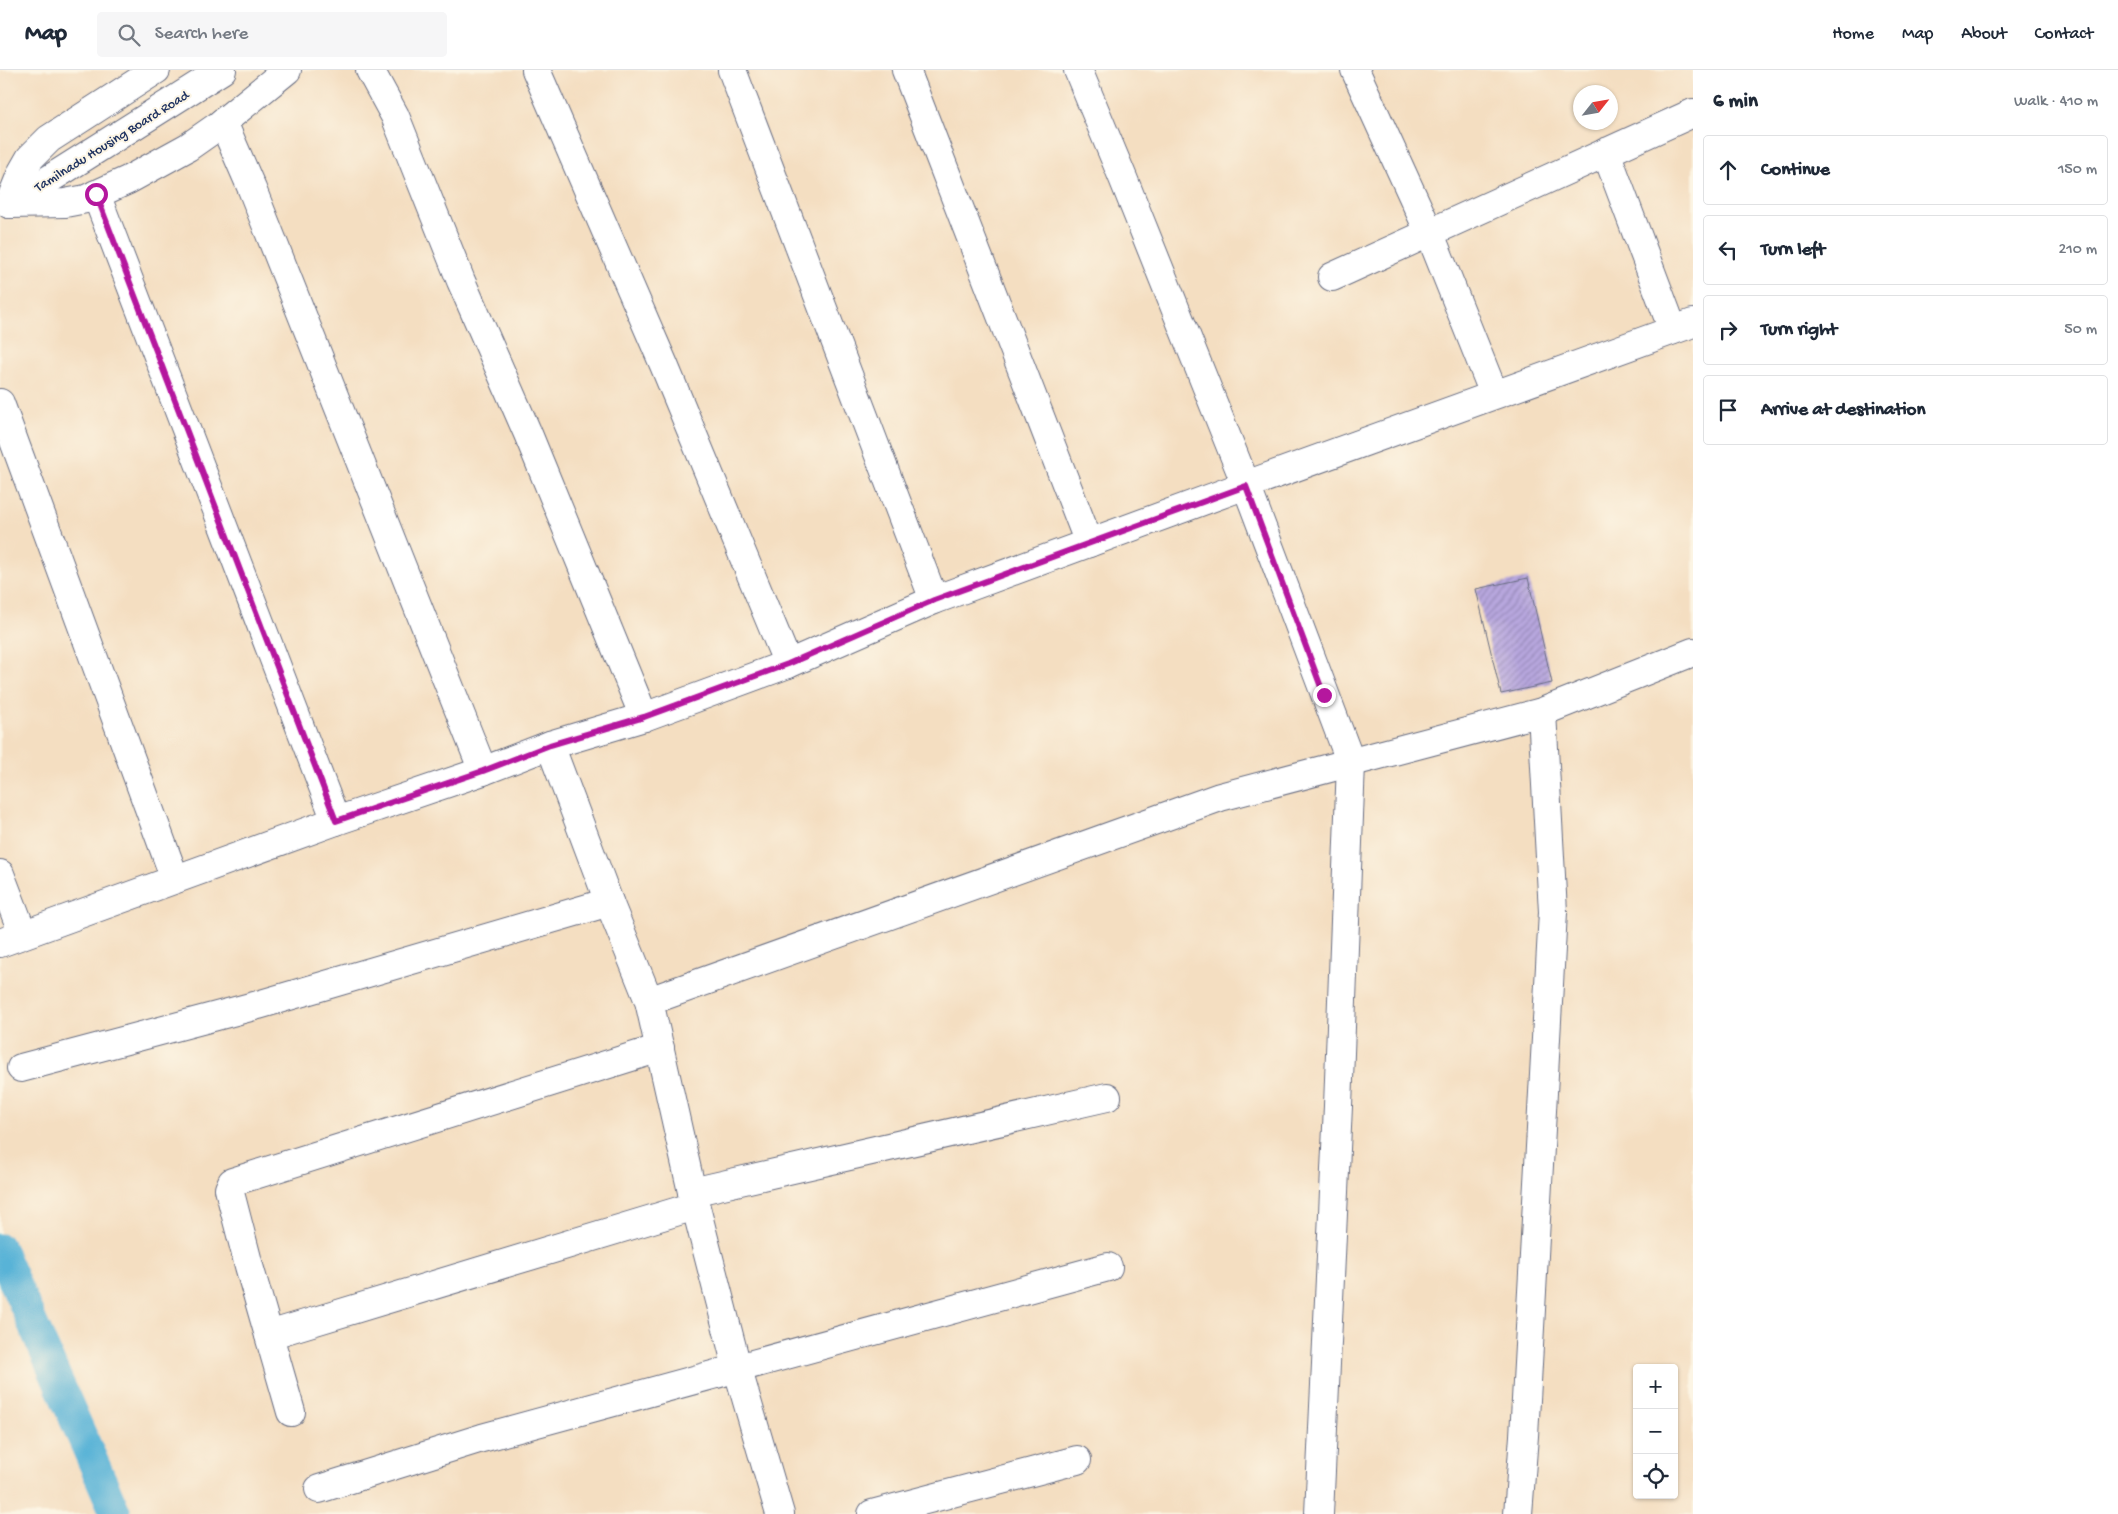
<!DOCTYPE html>
<html lang="en">
<head>
<meta charset="utf-8">
<style>
  :root { --surface:#fff; --page:#f6f6f7; --text:#1f2937; --muted:#747a83; --line:#e0e1e3 }
  body { margin:0; font-family:"Gochi Hand",sans-serif; background:var(--page); color:var(--text) }
  .controls { position:absolute; right:15px; bottom:15px; display:grid; overflow:hidden; border-radius:5px; box-shadow:0 1px 4px #0004 }
  .controls button { width:45px; height:45px; display:grid; place-items:center; padding:0; border:0; border-bottom:1px solid var(--line); background:var(--surface); color:var(--text); font:25px sans-serif }
  .compass { position:absolute; left:1573px; top:15px; width:45px; height:45px; border-radius:50%; background:var(--surface); box-shadow:0 1px 4px #0004; rotate:59deg }
  .stop { position:absolute; width:15px; height:15px; margin:-11px; border:4px solid #b5179e; border-radius:50%; background:#fff }
  .stop.end { background:#b5179e; border-color:#fff; box-shadow:0 1px 5px #0008 }
  .list { margin:0; padding:0; list-style:none }
  h2 { display:flex; justify-content:space-between; align-items:center; height:65px; margin:0; padding:0 20px; font-size:21px }
  h2 small { font-size:16px; font-weight:400; color:var(--muted) }
  .list li { display:grid; grid-template-columns:32px 1fr auto; gap:15px; align-items:center; box-sizing:border-box; height:70px; margin:0 10px 10px; padding:0 10px; border:1px solid var(--line); border-radius:5px }
  .list b { display:block; font-size:19px; white-space:nowrap }
  .list em { font-size:16px; font-style:normal; color:var(--muted) }
  .icon { flex:none; width:28px; height:28px; fill:none; stroke:currentColor; stroke-width:2; stroke-linecap:round; stroke-linejoin:round }
  .map { position:relative; flex:none; width:1693px; height:1444px; overflow:hidden }
  header { display:flex; align-items:center; gap:30px; box-sizing:border-box; height:70px; padding:0 25px; background:var(--surface); border-bottom:1px solid var(--line) }
  header strong { font-size:24px }
  nav { display:flex; gap:28px; margin-inline-start:auto; font-size:18px }
  .search { width:350px; height:45px; background:var(--page); display:flex; align-items:center; gap:12px; box-sizing:border-box; padding:0 18px; border-radius:5px; color:var(--muted); font-size:19px }
  main { display:flex }
  aside { flex:1; background:var(--surface) }
  .map>svg:first-child { display:block }
</style>
</head>
<body>
<header>
<strong>Map</strong>
<div class="search"><svg class="icon" aria-label="search" viewBox="0 0 24 24"><circle cx="10" cy="10" r="6"/><path d="M15 15l6 6"/></svg>Search here</div>
<nav><a>Home</a><a>Map</a><a>About</a><a>Contact</a></nav>
</header>
<main>
<div class="map">
<svg width="1693" height="1444" viewBox="0 0 1693 1444">
  <defs>
    <pattern id="building-hatch" width="6" height="6" patternUnits="userSpaceOnUse" patternTransform="scale(1.25)"><rect width="6" height="6" fill="#b8a7de"/><path d="M-1 1l2-2M0 6l6-6M5 7l2-2" fill="none" stroke="#9588b7"/></pattern>
  </defs>
  <rect width="100%" height="100%" fill="#fcf5e5"/>
  <filter id="ink" filterUnits="userSpaceOnUse"><feTurbulence type="fractalNoise" baseFrequency=".02" numOctaves="2"/><feDisplacementMap in="SourceGraphic" scale="10" xChannelSelector="R" yChannelSelector="G"/><feConvolveMatrix kernelMatrix="1 2 1 2 8 2 1 2 1" color-interpolation-filters="sRGB"/></filter>
  <filter id="wash" filterUnits="userSpaceOnUse"><feTurbulence type="fractalNoise" baseFrequency=".0096" numOctaves="4" result="noise"/><feDisplacementMap in="SourceGraphic" scale="20" xChannelSelector="R" yChannelSelector="G"/><feGaussianBlur stdDeviation="1.12" result="paint"/><feColorMatrix in="noise" values="0 0 0 0 0 0 0 0 0 0 0 0 0 0 0 0 0 1.4 0 .05"/><feComposite in="paint" operator="in"/></filter>
  <g filter="url(#wash)">
    <rect width="100%" height="100%" fill="#f4dec1"/>
    <g fill="none" stroke-linecap="round" stroke-linejoin="round">
      <path stroke="#59b3d7" stroke-width="31" d="M 0,1179 L 116,1444"/>
    </g>
    <g id="blocks">
      <path fill="url(#building-hatch)" d="M 1528,508 L 1552,613 L 1501,624 L 1476,519 Z"/>
    </g>
  </g>
  <g filter="url(#ink)">
    <use href="#blocks" fill-opacity="0" stroke="#676c81" stroke-width="1"/>
    <g fill="none" stroke-linecap="round" stroke-linejoin="round">
      <g stroke="#676c81" stroke-width="30">
        <g id="minor">
          <path d="M 156,0 L 49,69 L 30,88 L 22,102 L 9,134 L 65,133 L 86,129 L 128,110 L 188,77 L 218,56 L 287,0"/>
          <path d="M 370,0 L 395,46 L 461,211 L 528,364 L 644,647"/>
          <path d="M 536,0 L 664,295 L 788,594"/>
          <path d="M 732,0 L 934,530"/>
          <path d="M 906,0 L 1089,473"/>
          <path d="M 1355,0 L 1430,164 L 1494,324"/>
          <path d="M 223,52 L 252,119 L 483,701 L 550,675 L 644,647 L 788,594 L 934,530 L 1246,415 L 1123,108 L 1078,0"/>
          <path d="M 1606,82 L 1673,260"/>
          <path d="M 96,124 L 336,751"/>
          <path d="M 10,134 L 222,0"/>
          <path d="M 1332,207 L 1693,43"/>
          <path d="M 0,333 L 175,809"/>
          <path d="M 1542,642 L 1693,582"/>
          <path d="M 550,675 L 609,832 L 649,931 L 692,1122 L 737,1297 L 780,1444"/>
          <path d="M 0,804 L 23,864"/>
          <path d="M 0,873 L 336,751 L 483,701"/>
          <path d="M 649,931 L 1220,727 L 1542,642 L 1553,842 L 1524,1366 L 1518,1444"/>
          <path d="M 21,998 L 258,935 L 609,832"/>
          <path d="M 692,1122 L 1107,1027"/>
          <path d="M 269,1265 L 695,1136"/>
          <path d="M 291,1342 L 249,1196 L 229,1119 L 232,1112 L 660,978"/>
          <path d="M 319,1419 L 482,1368 L 1108,1197"/>
          <path d="M 872,1444 L 1077,1390"/>
          <path d="M 1319,1444 L 1338,1036 L 1351,693 L 1246,415 L 1693,253"/>
        </g>
      </g>
      <use href="#minor" stroke="#fff" stroke-width="28"/>
    </g>
  </g>
  <g fill="none" stroke-linecap="round" stroke-linejoin="round" filter="url(#ink)">
    <path stroke="#b5179e" stroke-width="6" d="M 96,124 L 336,751 L 483,701 L 550,675 L 644,647 L 788,594 L 934,530 L 1246,416 L 1324,625"/>
  </g>
  <g text-anchor="middle" stroke-width="4" stroke-linejoin="round" paint-order="stroke">
    <g font-size="14" fill="#1b2f5e" stroke="#fcf5e5">
      <text transform="translate(111 70) rotate(-32)" y="5">Tamilnadu Housing Board Road</text>
    </g>
  </g>
</svg>
<div class="controls">
<button>+</button>
<button>−</button>
<button><svg class="icon" aria-label="locate" viewBox="0 0 24 24"><circle cx="12" cy="12" r="6"/><path d="M12 2v4M12 18v4M2 12h4M18 12h4"/></svg></button>
</div>
<svg class="compass" viewBox="-18 -18 36 36"><path d="M0-13l5 13h-10z" fill="#e53935"/><path d="M0 13l5-13h-10z" fill="#747a83"/></svg>
<div class="stop" style="left:96px;top:124px"></div>
<div class="stop end" style="left:1324px;top:625px"></div>
</div>
<aside>
<h2>6 min<small>Walk · 410 m</small></h2>
<ul class="list">
<li><svg class="icon" aria-label="ahead" viewBox="0 0 24 24"><path d="M12 20V5M6 11l6-6 6 6"/></svg><div><b>Continue</b></div><em>150 m</em></li>
<li><svg class="icon" aria-label="left" viewBox="0 0 24 24"><path d="M17 20v-9H6M10 6l-5 5 5 5"/></svg><div><b>Turn left</b></div><em>210 m</em></li>
<li><svg class="icon" aria-label="right" viewBox="0 0 24 24"><path d="M7 20v-9h11M14 6l5 5-5 5"/></svg><div><b>Turn right</b></div><em>50 m</em></li>
<li><svg class="icon" aria-label="arrive" viewBox="0 0 24 24"><path d="M6 21V4h12l-3 4 3 4H6"/></svg><div><b>Arrive at destination</b></div></li>
</ul>
</aside>
</main>
</body>
</html>
